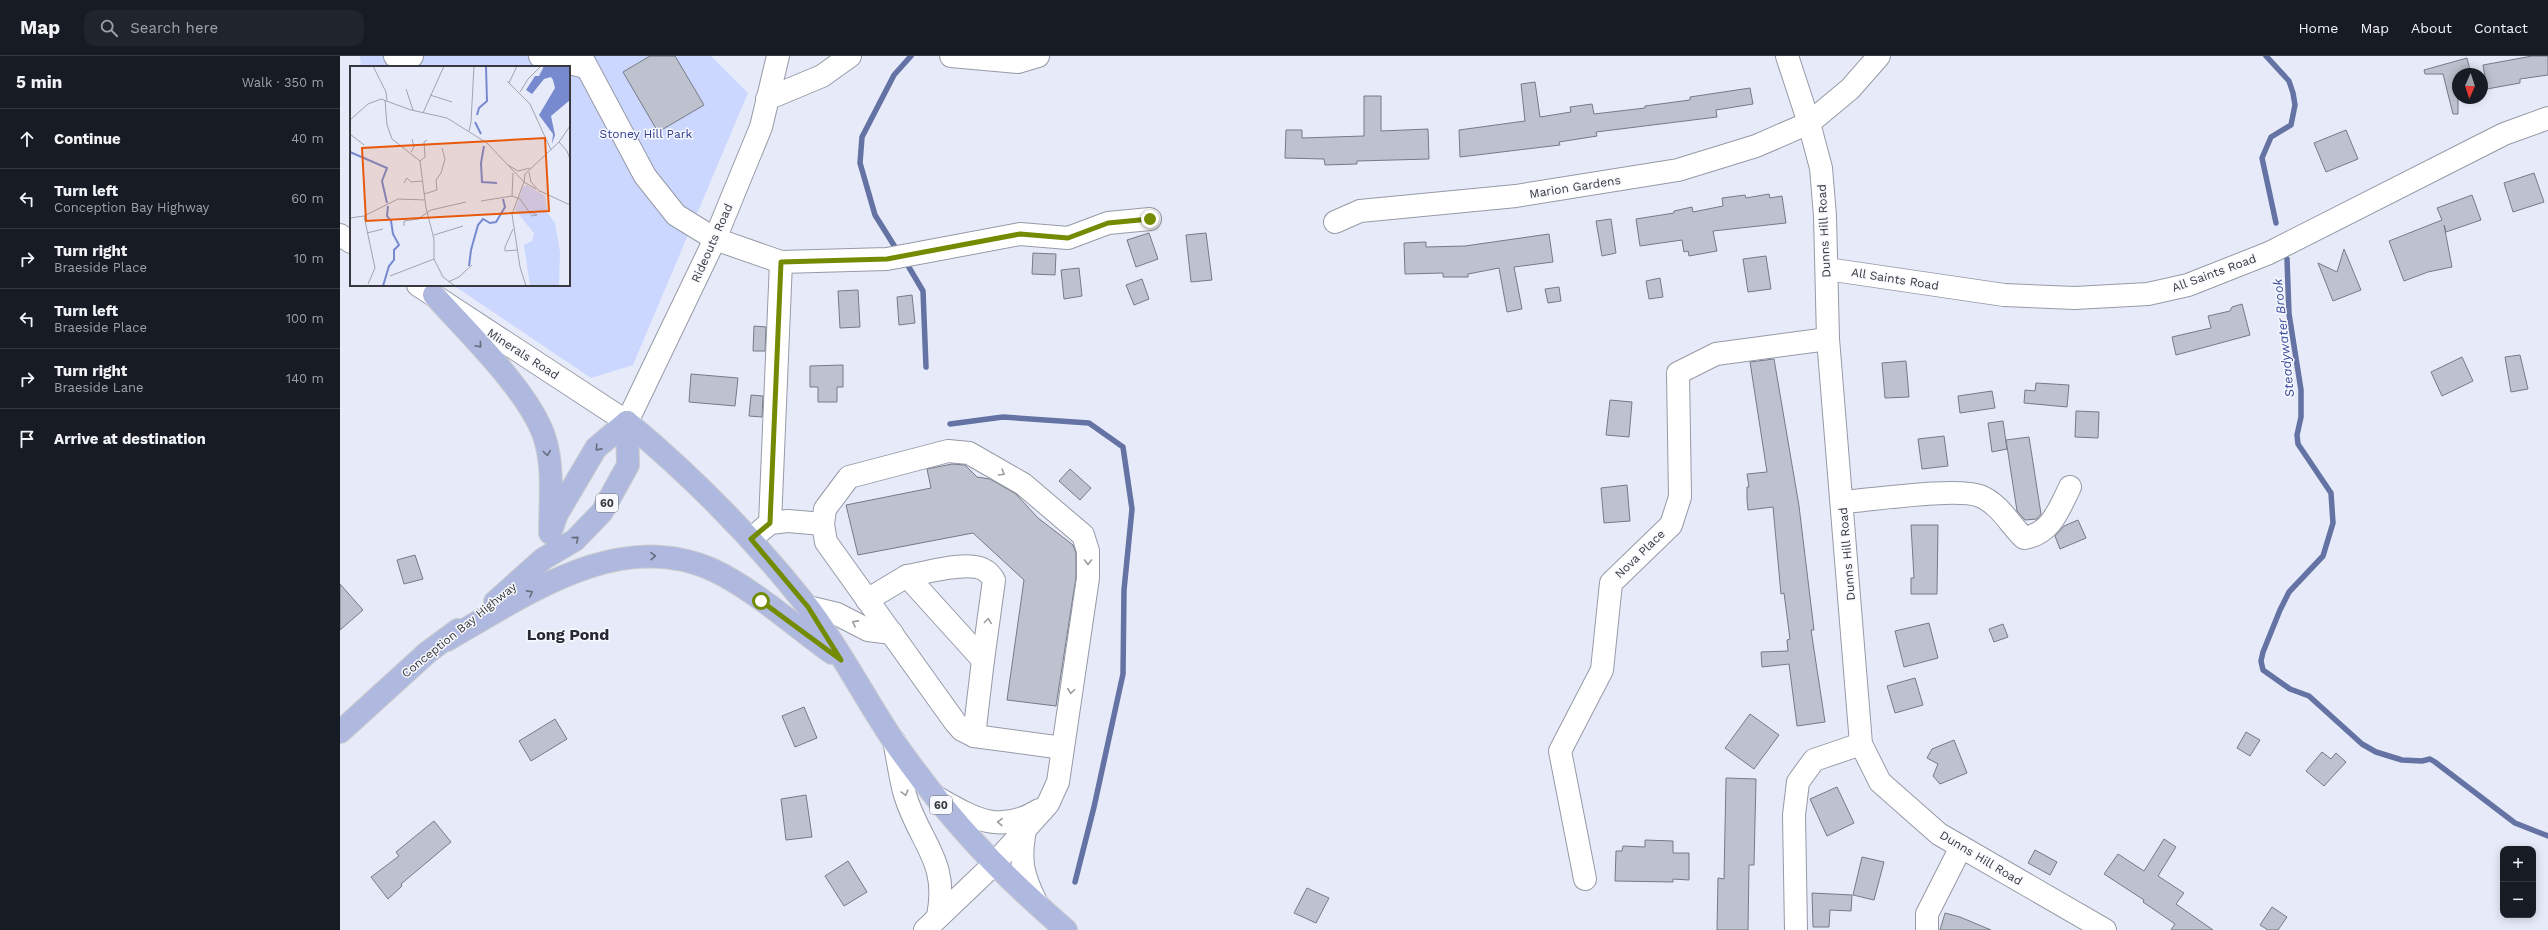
<!DOCTYPE html>
<html lang="en">
<head>
<meta charset="utf-8">
<style>
  :root { --surface:#171b24; --page:#20242c; --text:#f1f3f6; --muted:#9ea1a6; --line:#363941 }
  body { margin:0; font-family:"Work Sans",sans-serif; background:var(--page); color:var(--text) }
  .controls { position:absolute; right:12px; bottom:12px; display:grid; overflow:hidden; border-radius:8px; box-shadow:0 2px 10px #0003 }
  .controls button { width:36px; height:36px; display:grid; place-items:center; padding:0; border:0; border-bottom:1px solid var(--line); background:var(--surface); color:var(--text); font:20px sans-serif }
  .compass { position:absolute; left:2112px; top:12px; width:36px; height:36px; border-radius:50%; background:var(--surface); box-shadow:0 2px 10px #0003; rotate:183deg }
  .stop { position:absolute; width:12px; height:12px; margin:-9px; border:3px solid #728b00; border-radius:50%; background:#fff }
  .stop.end { background:#728b00; border-color:#fff; box-shadow:0 1px 4px #0008 }
  .list { margin:0; padding:0; list-style:none }
  h2 { display:flex; justify-content:space-between; align-items:center; height:52px; margin:0; padding:0 16px; font-size:17px }
  h2 small { font-size:13px; font-weight:400; color:var(--muted) }
  .list li { display:grid; grid-template-columns:26px 1fr auto; gap:12px; align-items:center; box-sizing:border-box; height:60px; padding:0 16px; border-top:1px solid var(--line) }
  .list b { display:block; font-size:15px; white-space:nowrap }
  .list p { margin:0; font-size:13px; white-space:nowrap; color:var(--muted) }
  .list em { font-size:13px; font-style:normal; color:var(--muted) }
  .icon { flex:none; width:22px; height:22px; fill:none; stroke:currentColor; stroke-width:2; stroke-linecap:round; stroke-linejoin:round }
  .map { position:relative; flex:none; width:2208px; height:874px; overflow:hidden }
  header { display:flex; align-items:center; gap:24px; box-sizing:border-box; height:56px; padding:0 20px; background:var(--surface); border-bottom:1px solid var(--line) }
  header strong { font-size:19px }
  nav { display:flex; gap:22px; margin-inline-start:auto; font-size:14px }
  .search { width:280px; height:36px; background:var(--page); display:flex; align-items:center; gap:10px; box-sizing:border-box; padding:0 14px; border-radius:12px; color:var(--muted); font-size:15px }
  main { display:flex }
  aside { flex:1; background:var(--surface) }
  .map>svg:first-child { display:block }
</style>
</head>
<body>
<header>
<strong>Map</strong>
<div class="search"><svg class="icon" aria-label="search" viewBox="0 0 24 24"><circle cx="10" cy="10" r="6"/><path d="M15 15l6 6"/></svg>Search here</div>
<nav><a>Home</a><a>Map</a><a>About</a><a>Contact</a></nav>
</header>
<main>
<aside>
<h2>5 min<small>Walk · 350 m</small></h2>
<ul class="list">
<li><svg class="icon" aria-label="ahead" viewBox="0 0 24 24"><path d="M12 20V5M6 11l6-6 6 6"/></svg><div><b>Continue</b></div><em>40 m</em></li>
<li><svg class="icon" aria-label="left" viewBox="0 0 24 24"><path d="M17 20v-9H6M10 6l-5 5 5 5"/></svg><div><b>Turn left</b><p>Conception Bay Highway</p></div><em>60 m</em></li>
<li><svg class="icon" aria-label="right" viewBox="0 0 24 24"><path d="M7 20v-9h11M14 6l5 5-5 5"/></svg><div><b>Turn right</b><p>Braeside Place</p></div><em>10 m</em></li>
<li><svg class="icon" aria-label="left" viewBox="0 0 24 24"><path d="M17 20v-9H6M10 6l-5 5 5 5"/></svg><div><b>Turn left</b><p>Braeside Place</p></div><em>100 m</em></li>
<li><svg class="icon" aria-label="right" viewBox="0 0 24 24"><path d="M7 20v-9h11M14 6l5 5-5 5"/></svg><div><b>Turn right</b><p>Braeside Lane</p></div><em>140 m</em></li>
<li><svg class="icon" aria-label="arrive" viewBox="0 0 24 24"><path d="M6 21V4h12l-3 4 3 4H6"/></svg><div><b>Arrive at destination</b></div></li>
</ul>
</aside>
<div class="map">
<svg width="2208" height="874" viewBox="0 0 2208 874">
  <rect width="100%" height="100%" fill="#e7ebf9"/>
  <path fill="#cbd7ff" d="M 20,0 L 371,0 L 408,37 L 293,309 L 251,322 L 113,229 L 229,229 L 229,11 L 21,11 Z"/>
  <g fill="none" stroke-linecap="round" stroke-linejoin="round">
    <g stroke="#6472a4" stroke-width="5.5">
      <path d="M 1926,0 L 1949,25 L 1953,37 L 1955,49 L 1951,69 L 1931,81 L 1922,102 L 1936,167"/>
      <path d="M 555,191 L 535,159 L 520,107 L 522,81 L 554,19 L 571,0"/>
      <path d="M 1947,203 L 1949,258 L 1961,334 L 1961,361 L 1957,379 L 1958,388 L 1991,437 L 1993,467 L 1983,500 L 1949,536 L 1940,554 L 1923,596 L 1921,605 L 1923,614 L 1950,633 L 1969,640 L 2022,688 L 2036,696 L 2062,704 L 2082,705 L 2090,703 L 2095,706 L 2175,767 L 2208,780"/>
      <path d="M 567,208 L 583,235 L 586,311"/>
      <path d="M 610,368 L 663,361 L 749,367 L 783,391 L 792,453 L 784,534 L 783,618 L 754,751 L 735,826"/>
    </g>
  </g>
  <g fill="#bec2cf" stroke="#777a86">
    <path d="M 310,0 L 335,0 L 364,49 L 318,76 L 283,16 Z"/>
    <path d="M 2192,0 L 2208,0 L 2208,19 L 2180,23 L 2180,27 L 2147,33 L 2143,9 Z"/>
    <path d="M 2127,2 L 2131,18 L 2118,18 L 2118,58 L 2113,58 L 2103,18 L 2085,18 L 2084,14 Z"/>
    <path d="M 1195,26 L 1200,61 L 1231,56 L 1230,51 L 1252,48 L 1254,58 L 1305,52 L 1305,50 L 1350,44 L 1350,41 L 1410,32 L 1413,48 L 1376,54 L 1377,61 L 1256,76 L 1257,80 L 1219,86 L 1220,89 L 1120,101 L 1119,74 L 1185,65 L 1181,28 Z"/>
    <path d="M 1024,40 L 1041,40 L 1041,75 L 1088,73 L 1089,103 L 1017,105 L 1017,108 L 985,109 L 984,103 L 945,102 L 946,74 L 962,74 L 962,82 L 1024,80 Z"/>
    <path d="M 2006,74 L 2018,103 L 1986,116 L 1974,87 Z"/>
    <path d="M 2194,117 L 2204,146 L 2173,156 L 2164,127 Z"/>
    <path d="M 1429,138 L 1430,142 L 1442,140 L 1446,167 L 1373,175 L 1377,195 L 1349,200 L 1348,195 L 1344,196 L 1342,184 L 1300,190 L 1296,163 L 1334,157 L 1334,155 L 1352,151 L 1353,156 L 1383,150 L 1382,142 L 1405,139 L 1406,142 Z"/>
    <path d="M 2132,139 L 2141,164 L 2106,176 L 2104,169 L 2112,211 L 2088,216 L 2064,225 L 2049,185 L 2102,164 L 2097,152 Z"/>
    <path d="M 1271,163 L 1276,197 L 1262,200 L 1256,165 Z"/>
    <path d="M 809,177 L 818,203 L 796,211 L 787,184 Z"/>
    <path d="M 866,177 L 872,224 L 851,226 L 846,179 Z"/>
    <path d="M 1209,178 L 1213,206 L 1174,211 L 1182,253 L 1167,256 L 1159,212 L 1128,218 L 1128,221 L 1103,221 L 1103,217 L 1065,218 L 1064,187 L 1086,186 L 1086,191 L 1125,190 Z"/>
    <path d="M 2004,193 L 2021,234 L 1993,245 L 1978,207 L 1997,216 Z"/>
    <path d="M 693,197 L 716,198 L 715,219 L 692,218 Z"/>
    <path d="M 1426,200 L 1431,233 L 1408,236 L 1403,203 Z"/>
    <path d="M 739,212 L 742,240 L 724,243 L 721,214 Z"/>
    <path d="M 1320,222 L 1323,241 L 1309,243 L 1306,225 Z"/>
    <path d="M 802,223 L 809,243 L 794,249 L 786,229 Z"/>
    <path d="M 1219,231 L 1221,245 L 1208,247 L 1205,233 Z"/>
    <path d="M 518,234 L 520,271 L 500,272 L 498,235 Z"/>
    <path d="M 572,239 L 575,267 L 559,269 L 557,241 Z"/>
    <path d="M 1902,248 L 1910,279 L 1836,299 L 1832,281 L 1871,272 L 1868,260 L 1890,255 L 1892,251 Z"/>
    <path d="M 414,270 L 426,271 L 425,295 L 413,295 Z"/>
    <path d="M 2180,299 L 2188,333 L 2171,336 L 2165,301 Z"/>
    <path d="M 2122,301 L 2133,325 L 2102,340 L 2091,316 Z"/>
    <path d="M 1434,303 L 1459,450 L 1474,574 L 1471,574 L 1485,666 L 1457,670 L 1449,608 L 1422,611 L 1421,596 L 1448,595 L 1447,584 L 1450,583 L 1444,537 L 1441,538 L 1433,451 L 1408,454 L 1407,444 L 1407,431 L 1409,431 L 1407,418 L 1427,416 L 1410,306 Z"/>
    <path d="M 1566,305 L 1569,341 L 1545,342 L 1542,307 Z"/>
    <path d="M 503,309 L 503,331 L 497,331 L 497,346 L 478,346 L 478,331 L 470,331 L 470,310 Z"/>
    <path d="M 351,318 L 398,322 L 395,350 L 349,346 Z"/>
    <path d="M 1696,327 L 1729,329 L 1727,351 L 1684,347 L 1685,334 L 1695,335 Z"/>
    <path d="M 1652,335 L 1655,352 L 1620,357 L 1618,340 Z"/>
    <path d="M 411,339 L 423,340 L 422,361 L 409,360 Z"/>
    <path d="M 1270,344 L 1292,346 L 1289,381 L 1266,379 Z"/>
    <path d="M 1736,355 L 1759,356 L 1758,382 L 1735,381 Z"/>
    <path d="M 1663,365 L 1667,393 L 1652,396 L 1648,367 Z"/>
    <path d="M 1604,380 L 1608,410 L 1582,413 L 1578,383 Z"/>
    <path d="M 1689,381 L 1701,458 L 1697,463 L 1685,464 L 1677,455 L 1666,384 Z"/>
    <path d="M 612,408 L 625,409 L 637,421 L 650,423 L 676,438 L 698,462 L 733,489 L 736,497 L 736,521 L 716,650 L 667,644 L 684,524 L 633,477 L 518,499 L 506,449 L 591,432 L 587,413 Z"/>
    <path d="M 730,413 L 751,432 L 740,444 L 719,425 Z"/>
    <path d="M 1287,429 L 1290,465 L 1264,467 L 1261,432 Z"/>
    <path d="M 1738,464 L 1746,482 L 1720,493 L 1715,480 L 1724,470 Z"/>
    <path d="M 1571,469 L 1598,469 L 1597,538 L 1571,538 L 1571,522 L 1574,522 Z"/>
    <path d="M 75,499 L 83,523 L 64,528 L 57,504 Z"/>
    <path d="M 0,528 L 23,554 L 0,574 Z"/>
    <path d="M 1589,567 L 1598,602 L 1564,611 L 1555,575 Z"/>
    <path d="M 1663,568 L 1668,581 L 1654,586 L 1649,573 Z"/>
    <path d="M 1575,622 L 1583,649 L 1555,657 L 1547,630 Z"/>
    <path d="M 464,651 L 477,682 L 455,691 L 442,660 Z"/>
    <path d="M 1410,658 L 1439,679 L 1414,713 L 1385,692 Z"/>
    <path d="M 215,663 L 227,683 L 191,705 L 179,685 Z"/>
    <path d="M 1906,676 L 1920,684 L 1910,700 L 1897,692 Z"/>
    <path d="M 1614,684 L 1627,717 L 1600,728 L 1593,720 L 1598,708 L 1587,702 L 1592,693 Z"/>
    <path d="M 1982,696 L 1991,703 L 1996,697 L 2006,706 L 1984,730 L 1966,715 Z"/>
    <path d="M 1386,722 L 1416,723 L 1414,809 L 1409,809 L 1408,874 L 1377,874 L 1378,822 L 1384,823 Z"/>
    <path d="M 1497,731 L 1514,767 L 1487,780 L 1470,743 Z"/>
    <path d="M 466,739 L 472,781 L 446,784 L 441,743 Z"/>
    <path d="M 94,765 L 111,786 L 61,828 L 62,830 L 48,843 L 31,821 L 59,800 L 56,796 Z"/>
    <path d="M 1824,783 L 1836,791 L 1818,820 L 1844,837 L 1836,848 L 1873,874 L 1831,874 L 1835,868 L 1803,846 L 1804,844 L 1764,818 L 1778,798 L 1804,815 Z"/>
    <path d="M 1305,784 L 1333,785 L 1333,797 L 1349,797 L 1349,824 L 1333,823 L 1333,826 L 1275,825 L 1276,795 L 1282,795 L 1283,790 L 1305,791 Z"/>
    <path d="M 1695,794 L 1717,806 L 1710,819 L 1688,807 Z"/>
    <path d="M 1522,801 L 1544,806 L 1534,844 L 1513,839 Z"/>
    <path d="M 508,805 L 527,836 L 504,850 L 485,820 Z"/>
    <path d="M 967,832 L 989,842 L 976,867 L 954,857 Z"/>
    <path d="M 1472,837 L 1512,839 L 1511,855 L 1490,854 L 1489,871 L 1473,871 Z"/>
    <path d="M 1932,851 L 1947,861 L 1938,874 L 1928,874 L 1920,869 Z"/>
    <path d="M 1605,857 L 1620,861 L 1651,874 L 1600,874 Z"/>
  </g>
  <g fill="none" stroke-linecap="round" stroke-linejoin="round">
    <g stroke="#969aa6" stroke-width="24">
      <g id="minor">
        <path d="M 55,0 L 72,0"/>
        <path d="M 200,0 L 246,11"/>
        <path d="M 241,0 L 305,120 L 336,159 L 375,183 L 441,206 L 547,203 L 680,178 L 728,182 L 768,167 L 810,163"/>
        <path d="M 611,0 L 678,6 L 698,0"/>
        <path d="M 1447,0 L 1469,67 L 1481,112 L 1485,160 L 1488,283 L 1521,688 L 1540,726 L 1599,778 L 1765,874"/>
        <path d="M 427,43 L 482,20 L 510,0"/>
        <path d="M 995,166 L 1020,155 L 1176,140 L 1338,114 L 1416,90 L 1469,67 L 1510,33 L 1539,0"/>
        <path d="M 0,179 L 11,186"/>
        <path d="M 1487,213 L 1664,239 L 1735,242 L 1808,238 L 1848,229 L 1929,197 L 2164,78 L 2208,62"/>
        <path d="M 78,229 L 287,366 L 375,183 L 421,71 L 438,0"/>
        <path d="M 1502,446 C 1532,444 1616,431 1640,440 C 1660,448 1670,469 1684,482 C 1711,478 1719,453 1730,431"/>
        <path d="M 430,467 L 448,465 L 483,468"/>
        <path d="M 411,483 L 430,467 L 441,206"/>
        <path d="M 567,520 C 586,517 630,503 646,515 C 649,517 652,521 654,524 L 643,604"/>
        <path d="M 527,544 L 567,520 L 643,604 L 634,680"/>
        <path d="M 468,551 L 497,558 L 528,574 L 552,577"/>
        <path d="M 554,685 C 558,703 560,722 565,739 C 580,788 609,804 598,860"/>
        <path d="M 596,741 C 633,762 659,779 699,754"/>
        <path d="M 685,774 C 679,806 683,820 697,848"/>
        <path d="M 1245,823 L 1220,695 L 1262,614 L 1271,527 L 1331,469 L 1340,441 L 1338,317 L 1376,298 L 1488,283"/>
        <path d="M 585,874 L 653,809 L 708,748 L 718,726 L 748,522 L 748,495 L 743,479 L 683,428 L 629,397 L 608,395 L 509,421 L 485,453 L 483,468 L 486,486 L 615,666 L 622,674 L 634,680 L 723,692"/>
        <path d="M 1456,874 L 1454,759 L 1458,726 L 1474,704 L 1521,688"/>
        <path d="M 1587,874 L 1587,858 L 1621,791"/>
      </g>
    </g>
    <g stroke="#cbcccd" stroke-width="24">
      <g id="major">
        <path d="M 94,239 C 127,276 191,337 205,383 C 214,412 210,447 210,477"/>
        <path d="M 287,366 C 353,421 414,483 467,550 C 499,591 525,643 555,687 C 607,761 657,815 726,874"/>
        <path d="M 212,472 L 217,458 L 256,392 L 287,366"/>
        <path d="M 155,546 L 203,503 L 235,484 L 262,456 L 288,409 L 287,366"/>
        <path d="M 107,584 C 186,539 279,471 373,514 C 412,532 457,572 492,597"/>
        <path d="M 0,676 L 88,596 L 118,574"/>
      </g>
    </g>
    <use href="#minor" stroke="#fff" stroke-width="22"/>
    <use href="#major" stroke="#afb9df" stroke-width="22"/>
  </g>
  <defs><path id="oneway-chevron" d="M-2-3.5L2.5 0L-2 3.5" fill="none" stroke-width="1.6" stroke-linecap="round" stroke-linejoin="round"/></defs>
  <g stroke="#676c7e">
    <use href="#oneway-chevron" transform="translate(139 289) rotate(49)"/>
    <use href="#oneway-chevron" transform="translate(258 392) rotate(132)"/>
    <use href="#oneway-chevron" transform="translate(207 397) rotate(83)"/>
    <use href="#oneway-chevron" transform="translate(236 483) rotate(-40)"/>
    <use href="#oneway-chevron" transform="translate(313 500) rotate(-2)"/>
    <use href="#oneway-chevron" transform="translate(190 537) rotate(-29)"/>
  </g>
  <g stroke="#9b9c9e">
    <use href="#oneway-chevron" transform="translate(662 417) rotate(30)"/>
    <use href="#oneway-chevron" transform="translate(748 506) rotate(90)"/>
    <use href="#oneway-chevron" transform="translate(648 565) rotate(-82)"/>
    <use href="#oneway-chevron" transform="translate(515 567) rotate(-152)"/>
    <use href="#oneway-chevron" transform="translate(731 635) rotate(98)"/>
    <use href="#oneway-chevron" transform="translate(565 737) rotate(75)"/>
    <use href="#oneway-chevron" transform="translate(660 766) rotate(-178)"/>
  </g>
  <g fill="none" stroke-linecap="round" stroke-linejoin="round">
    <path stroke="#728b00" stroke-width="5" d="M 421,545 L 501,604 L 468,551 L 411,483 L 430,467 L 441,206 L 547,203 L 680,178 L 728,182 L 768,167 L 810,163"/>
  </g>
  <g text-anchor="middle" stroke-width="3" stroke-linejoin="round" paint-order="stroke">
    <g fill="#f7f9fe" stroke="#717378" stroke-width="1">
      <rect x="256" y="438" width="22" height="18" rx="3"/>
      <rect x="590" y="740" width="22" height="18" rx="3"/>
    </g>
    <g font-size="11" font-weight="bold" fill="#37393e">
      <text x="267" y="451">60</text>
      <text x="601" y="753">60</text>
    </g>
    <g font-size="12" fill="#2e3b8d" stroke="#f7f9fe">
      <text x="306" y="82">Stoney Hill Park</text>
    </g>
    <g font-size="12" fill="#37393e" stroke="#f7f9fe">
      <text transform="translate(1235 131) rotate(-9)" y="4">Marion Gardens</text>
      <text transform="translate(1484 175) rotate(-93)" y="4">Dunns Hill Road</text>
      <text transform="translate(372 187) rotate(-66)" y="4">Rideouts Road</text>
      <text transform="translate(1874 217) rotate(-20)" y="4">All Saints Road</text>
      <text transform="translate(1555 223) rotate(9)" y="4">All Saints Road</text>
      <text transform="translate(183 298) rotate(33)" y="4">Minerals Road</text>
      <text transform="translate(1300 498) rotate(-44)" y="4">Nova Place</text>
      <text transform="translate(1507 498) rotate(-95)" y="4">Dunns Hill Road</text>
      <text transform="translate(119 574) rotate(-39)" y="4">Conception Bay Highway</text>
      <text transform="translate(1641 802) rotate(31)" y="4">Dunns Hill Road</text>
    </g>
    <g font-size="13" font-style="italic" fill="#3c4c9f" stroke="#f7f9fe">
      <text transform="translate(1943 282) rotate(-96)" y="5">Steadywater Brook</text>
    </g>
    <g font-size="16" font-weight="bold" fill="#272a34" stroke="#f7f9fe">
      <text x="228" y="584">Long Pond</text>
    </g>
  </g>
  <g transform="translate(10 10)">
    <rect width="220" height="220" fill="#e7ebf9"/>
    <path d="M 177,119 L 195,130 L 197,146 L 205,157 L 210,186 L 209,220 L 180,220 L 174,179 L 182,175 L 184,167 L 165,144 L 173,121 Z" fill="#cbd7ff"/>
    <path d="M 194,0 L 220,0 L 220,34 L 201,50 L 205,69 L 202,78 L 203,68 L 189,49 L 205,22 L 203,14 L 201,11 L 194,13 L 182,28 L 176,24 L 185,10 L 189,10 Z" fill="#778acf"/>
    <path fill="none" stroke="#778acf" stroke-width="2" d="M 127,49 L 129,42 L 137,35 L 136,1M 125,56 L 131,68M 134,80 L 131,97 L 132,116 L 147,117M 0,86 L 37,102 L 32,115 L 37,137M 119,200 L 121,184 L 128,159 L 133,153 L 140,157 L 146,156 L 155,141 L 153,133M 33,220 L 39,200 L 44,194 L 44,184 L 49,179 L 43,168 L 41,155 L 37,150 L 38,140"/>
    <path fill="none" stroke="#a1a4ae" stroke-width="1" d="M 23,0 L 36,26 L 37,35M 157,15 L 180,38 L 201,84M 159,17 L 167,0M 56,23 L 63,44M 170,26 L 178,13 L 191,0M 80,29 L 102,36M 35,34 L 37,59 L 42,73 L 70,95 L 76,142 L 84,173 L 84,193 L 93,211 L 105,220M 73,47 L 94,0M 0,54 L 18,38 L 31,33 L 61,44 L 97,52 L 137,77 L 174,116M 119,65 L 121,56 L 124,0M 0,68 L 14,79M 209,76 L 217,85 L 220,93M 61,86 L 64,81 L 62,73M 70,95 L 75,91 L 74,76 L 77,74M 158,99 L 168,105 L 180,102M 179,106 L 181,116 L 190,126M 174,116 L 175,108 L 209,76 L 220,60M 54,117 L 57,112 L 61,116 L 72,115M 190,125 L 220,139M 74,128 L 87,124 L 86,114 L 91,107 L 95,93 L 92,82M 162,130 L 163,107M 131,135 L 162,130 L 170,133 L 182,150 L 187,149 L 179,145M 14,150 L 25,202 L 18,218M 0,152 L 14,150 L 48,133 L 75,134M 54,160 L 54,155 L 68,153 L 81,144 L 116,136M 163,163 L 155,181 L 155,185 L 167,184M 17,167 L 33,163M 84,169 L 113,160M 40,210 L 84,193M 98,216 L 109,211 L 122,199M 176,220 L 170,201 L 162,148 L 174,116 L 186,123"/>
    <path fill="#e8590c" fill-opacity="0.15" stroke="#e8590c" stroke-width="2" d="M 195,72 L 199,145 L 16,155 L 12,82 Z"/>
    <rect width="220" height="220" fill="none" stroke="#37393e" stroke-width="2"/>
  </g>
</svg>
<div class="controls">
<button>+</button>
<button>−</button>
</div>
<svg class="compass" viewBox="-18 -18 36 36"><path d="M0-13l5 13h-10z" fill="#e53935"/><path d="M0 13l5-13h-10z" fill="#9ea1a6"/></svg>
<div class="stop" style="left:421px;top:545px"></div>
<div class="stop end" style="left:810px;top:163px"></div>
</div>
</main>
</body>
</html>
